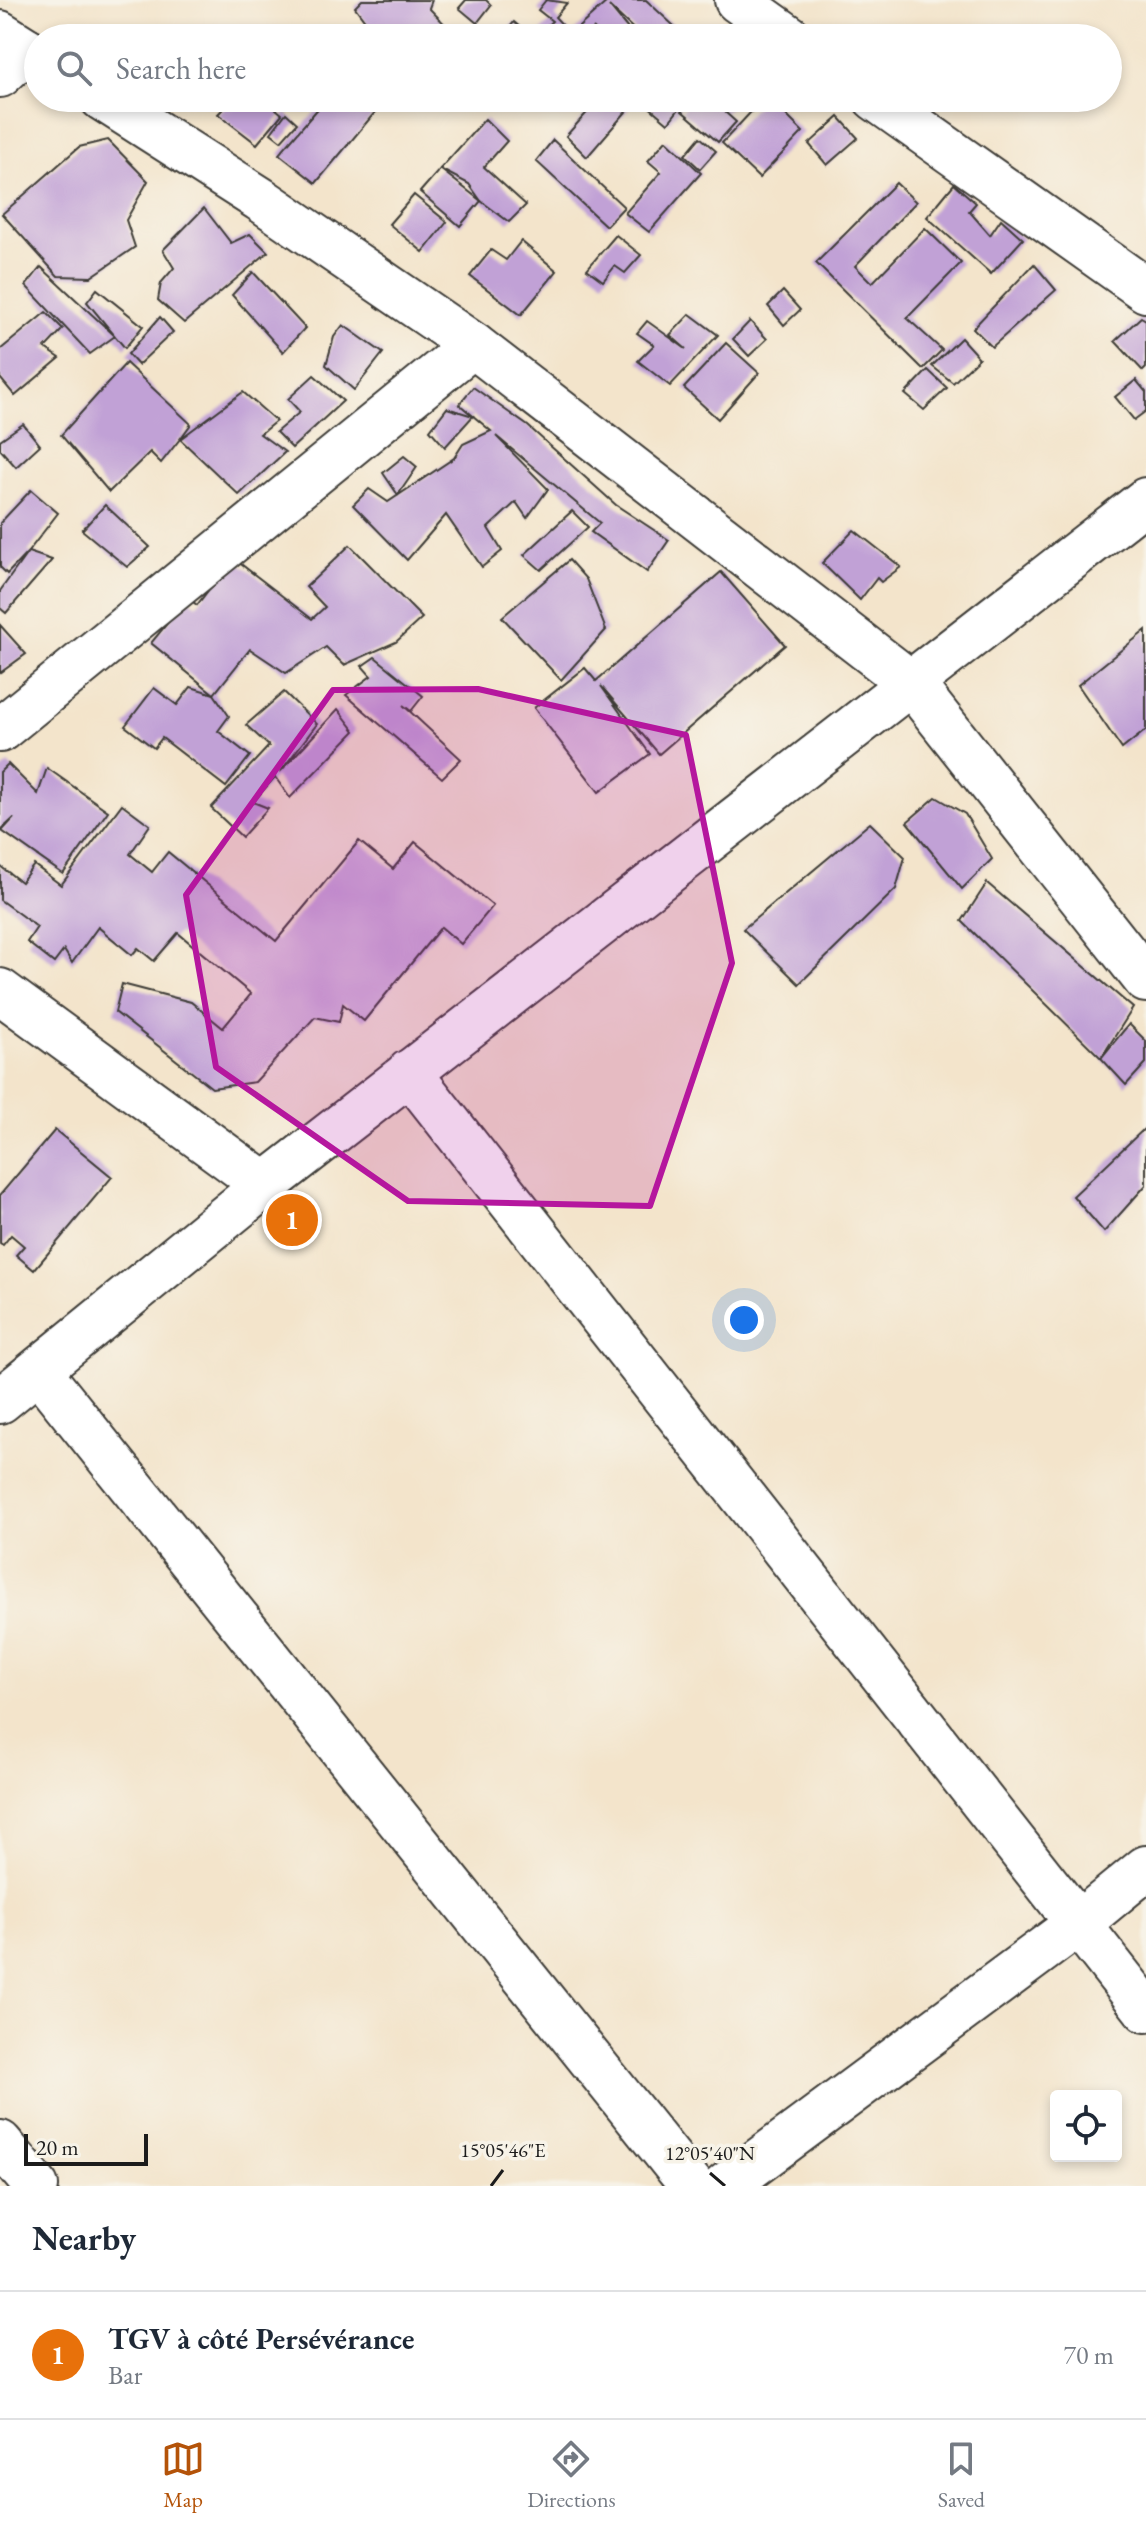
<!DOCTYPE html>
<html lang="en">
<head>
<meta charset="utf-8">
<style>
  :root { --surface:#fff; --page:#f2f2f3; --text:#1f2937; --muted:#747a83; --line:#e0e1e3; --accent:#b45309 }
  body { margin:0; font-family:"EB Garamond",serif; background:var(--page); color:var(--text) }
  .controls { position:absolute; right:24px; bottom:24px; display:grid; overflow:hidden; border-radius:8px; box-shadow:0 4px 12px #0003 }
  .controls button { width:72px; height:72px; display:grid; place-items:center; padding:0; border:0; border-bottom:2px solid var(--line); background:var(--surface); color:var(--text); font:40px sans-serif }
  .scale { position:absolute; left:24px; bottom:20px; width:124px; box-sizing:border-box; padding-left:8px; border:4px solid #1c1c1c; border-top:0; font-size:22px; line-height:28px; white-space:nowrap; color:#1c1c1c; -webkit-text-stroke:6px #f7f3e8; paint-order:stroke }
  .you { position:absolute; left:744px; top:1320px; width:28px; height:28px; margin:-20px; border:6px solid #fff; border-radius:50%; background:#1a73e8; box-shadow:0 0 0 12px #1a73e833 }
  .badge { display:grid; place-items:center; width:52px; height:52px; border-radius:50%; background:var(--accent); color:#fff; font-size:26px; font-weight:700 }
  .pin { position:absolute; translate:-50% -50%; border:4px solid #fff; box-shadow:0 2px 8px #0006 }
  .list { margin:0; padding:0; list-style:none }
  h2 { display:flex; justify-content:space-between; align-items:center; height:104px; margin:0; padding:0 32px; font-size:34px }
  h2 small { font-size:26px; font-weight:400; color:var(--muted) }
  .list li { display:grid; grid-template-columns:52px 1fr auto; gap:24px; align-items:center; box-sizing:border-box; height:128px; padding:0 32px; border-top:2px solid var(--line) }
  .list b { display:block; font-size:30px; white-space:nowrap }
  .list p { margin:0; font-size:26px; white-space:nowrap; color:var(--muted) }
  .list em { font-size:26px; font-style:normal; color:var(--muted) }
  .icon { flex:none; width:44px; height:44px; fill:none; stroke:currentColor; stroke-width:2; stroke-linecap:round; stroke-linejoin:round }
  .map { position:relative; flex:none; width:1146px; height:2186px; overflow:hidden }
  .search { position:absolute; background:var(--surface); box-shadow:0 4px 12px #0003; left:24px; right:24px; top:24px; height:88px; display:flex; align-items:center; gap:20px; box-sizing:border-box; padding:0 28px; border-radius:44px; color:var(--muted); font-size:30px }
  .sheet { height:232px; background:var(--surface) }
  nav { display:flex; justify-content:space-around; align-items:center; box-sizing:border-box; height:112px; border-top:2px solid var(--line); background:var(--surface); font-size:22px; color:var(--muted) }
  nav a { display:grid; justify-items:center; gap:4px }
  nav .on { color:var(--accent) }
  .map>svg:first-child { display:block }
</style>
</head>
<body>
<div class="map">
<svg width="1146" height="2186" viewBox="0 0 1146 2186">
  <rect width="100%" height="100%" fill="#f7f3e8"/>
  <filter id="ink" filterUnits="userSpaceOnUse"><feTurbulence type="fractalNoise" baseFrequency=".0125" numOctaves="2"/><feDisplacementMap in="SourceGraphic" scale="16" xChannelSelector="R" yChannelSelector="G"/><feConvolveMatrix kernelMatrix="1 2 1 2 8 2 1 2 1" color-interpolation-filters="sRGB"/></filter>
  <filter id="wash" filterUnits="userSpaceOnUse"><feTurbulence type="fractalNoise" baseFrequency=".006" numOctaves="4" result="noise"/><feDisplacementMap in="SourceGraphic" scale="32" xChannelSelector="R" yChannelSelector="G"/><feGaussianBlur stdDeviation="1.8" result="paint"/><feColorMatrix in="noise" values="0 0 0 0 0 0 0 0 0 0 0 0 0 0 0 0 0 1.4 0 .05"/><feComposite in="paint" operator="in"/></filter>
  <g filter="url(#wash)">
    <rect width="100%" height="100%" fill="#f3e4cb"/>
    <g id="blocks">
      <g fill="#c1a1d6">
        <path d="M 362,0 L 432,0 L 429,8 L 458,38 L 411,38 L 399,24 L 386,38 L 378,38 L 355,7 Z"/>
        <path d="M 466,0 L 486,0 L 491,5 L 477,23 L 459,8 Z"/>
        <path d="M 546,0 L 567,3 L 555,17 L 571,34 L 609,0 L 646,0 L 687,38 L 643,38 L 609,6 L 628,29 L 618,38 L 603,38 L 593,28 L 601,38 L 533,38 L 552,21 L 538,10 Z"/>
        <path d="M 514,22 L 528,34 L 525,38 L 501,38 Z"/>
        <path d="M 234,98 L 263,98 L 282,114 L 257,144 L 218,114 Z"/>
        <path d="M 327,98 L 387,98 L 316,183 L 279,154 Z"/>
        <path d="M 600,98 L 638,98 L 587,157 L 566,136 Z"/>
        <path d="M 653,98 L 676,98 L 683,104 L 668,123 L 647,105 Z"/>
        <path d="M 683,98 L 729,98 L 735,103 L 725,112 L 736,122 L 718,142 L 682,111 L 688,102 Z"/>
        <path d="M 764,98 L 769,98 L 803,132 L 759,178 L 722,143 Z"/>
        <path d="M 286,113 L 297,123 L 281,141 L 271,133 Z"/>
        <path d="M 839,117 L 858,138 L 827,165 L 809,144 Z"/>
        <path d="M 485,119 L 507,141 L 484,167 L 526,205 L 509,222 L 481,201 L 469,184 L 440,169 Z"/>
        <path d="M 700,137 L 716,151 L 700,169 L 685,155 Z"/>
        <path d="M 108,140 L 148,181 L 126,220 L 135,247 L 91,277 L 58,276 L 2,214 L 79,147 Z"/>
        <path d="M 553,140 L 624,207 L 606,226 L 536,161 Z"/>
        <path d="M 666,140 L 701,173 L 649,232 L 625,213 L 661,172 L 648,161 Z"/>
        <path d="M 440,169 L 481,201 L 460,226 L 420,192 Z"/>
        <path d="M 896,183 L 916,202 L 855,266 L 872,283 L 925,228 L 961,263 L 907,318 L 942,350 L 923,369 L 816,263 Z"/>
        <path d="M 954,184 L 976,203 L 969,211 L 990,235 L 1001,219 L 1023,239 L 991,274 L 927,217 Z"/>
        <path d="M 414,195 L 447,222 L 423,252 L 389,224 Z"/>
        <path d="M 204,208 L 231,243 L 250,234 L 268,252 L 184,323 L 158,300 L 161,283 L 174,268 L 163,250 Z"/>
        <path d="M 616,235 L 641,255 L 625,273 L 615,266 L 603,281 L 587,269 Z"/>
        <path d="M 521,241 L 557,271 L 521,315 L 470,276 L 491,250 L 506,260 Z"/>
        <path d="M 1034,264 L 1056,290 L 992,347 L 973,328 Z"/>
        <path d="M 41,267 L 115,336 L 87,302 L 97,289 L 143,326 L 125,348 L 115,336 L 90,354 L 26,286 Z"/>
        <path d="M 253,272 L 305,328 L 283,352 L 232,295 Z"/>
        <path d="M 783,291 L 800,310 L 784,325 L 768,306 Z"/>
        <path d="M 46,312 L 63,329 L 45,348 L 60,358 L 15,396 L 0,378 L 0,350 Z"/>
        <path d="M 690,314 L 718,335 L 670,386 L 638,361 L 654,345 L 637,333 L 647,321 L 686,349 L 670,335 Z"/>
        <path d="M 160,317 L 173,332 L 138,365 L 128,354 Z"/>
        <path d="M 1141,317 L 1146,320 L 1146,368 L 1143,371 L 1115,341 Z"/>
        <path d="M 750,321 L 767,339 L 749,356 L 733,339 Z"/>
        <path d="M 343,325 L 383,353 L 354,390 L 326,365 L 334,337 Z"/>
        <path d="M 961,338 L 979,358 L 953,383 L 932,366 Z"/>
        <path d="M 726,343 L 759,373 L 718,419 L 684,388 Z"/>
        <path d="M 126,363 L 191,424 L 180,439 L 243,392 L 276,421 L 260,434 L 285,452 L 239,495 L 180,439 L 161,463 L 150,452 L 109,492 L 61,435 Z"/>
        <path d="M 928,370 L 947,388 L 924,410 L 905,394 Z"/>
        <path d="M 314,375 L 343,401 L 292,448 L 276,432 L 300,412 L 288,399 Z"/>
        <path d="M 1136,380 L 1146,392 L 1146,411 L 1134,420 L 1115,397 Z"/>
        <path d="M 473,387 L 528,426 L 616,505 L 669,540 L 647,572 L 591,532 L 600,523 L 496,436 L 548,489 L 527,518 L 516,502 L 488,528 L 502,551 L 482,567 L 446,515 L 407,560 L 353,505 L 369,489 L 388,502 L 454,458 L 463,444 L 491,431 L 459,404 Z"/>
        <path d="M 447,408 L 473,416 L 445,447 L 430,430 Z"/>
        <path d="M 23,424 L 40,445 L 16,467 L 0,449 L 0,440 Z"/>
        <path d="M 404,456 L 417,467 L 398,495 L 383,473 Z"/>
        <path d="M 31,490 L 58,513 L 28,552 L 52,560 L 6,613 L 0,608 L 0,591 L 28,552 L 7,574 L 0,567 L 0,523 Z"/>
        <path d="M 105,505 L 150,547 L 127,567 L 82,530 Z"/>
        <path d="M 572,511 L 588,527 L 541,570 L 524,555 Z"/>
        <path d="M 854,530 L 901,567 L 881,582 L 877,578 L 860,600 L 822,563 Z"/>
        <path d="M 350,545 L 422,618 L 396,642 L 344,665 L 326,647 L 286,673 L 250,649 L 214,694 L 151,643 L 188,598 L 197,605 L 233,558 L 312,619 L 325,607 L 306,587 Z"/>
        <path d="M 569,560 L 586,579 L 606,630 L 561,680 L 502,617 Z"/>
        <path d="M 721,572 L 785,645 L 659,754 L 601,686 L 650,754 L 599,792 L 534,708 L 585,668 L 596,681 Z"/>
        <path d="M 0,625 L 26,654 L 0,673 Z"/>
        <path d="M 1146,630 L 1146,730 L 1122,749 L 1078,685 Z"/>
        <path d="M 375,657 L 423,696 L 411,711 L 403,705 L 461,759 L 442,778 L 346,695 L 371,676 L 362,666 Z"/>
        <path d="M 191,687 L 214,694 L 229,716 L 218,731 L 250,756 L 226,787 L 162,738 L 154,748 L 125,726 L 154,688 L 177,705 Z"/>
        <path d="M 284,692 L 317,724 L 280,772 L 338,709 L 355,731 L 290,798 L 275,777 L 253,802 L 268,808 L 242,837 L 211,808 L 269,746 L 246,725 Z"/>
        <path d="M 8,764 L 38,794 L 47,768 L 108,811 L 63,874 L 2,831 L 14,818 L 0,831 L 0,772 Z"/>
        <path d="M 936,797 L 965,814 L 992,859 L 962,889 L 907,822 Z"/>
        <path d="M 122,804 L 150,825 L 130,854 L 152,872 L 168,852 L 276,941 L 359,841 L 393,869 L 415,842 L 493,906 L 461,944 L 441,927 L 364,1021 L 343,1004 L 339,1022 L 315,1017 L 255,1082 L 212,1088 L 115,1012 L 122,984 L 191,1002 L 223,1028 L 251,994 L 178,933 L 154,961 L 138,948 L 132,955 L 98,927 L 72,963 L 64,950 L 54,963 L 27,942 L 37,927 L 0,900 L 0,866 L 21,882 L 34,865 L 61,885 Z"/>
        <path d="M 870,823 L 905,857 L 896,889 L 799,984 L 743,929 Z"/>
        <path d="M 987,883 L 1133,1008 L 1101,1058 L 962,921 Z"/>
        <path d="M 1129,1024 L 1146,1041 L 1146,1063 L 1126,1085 L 1101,1058 Z"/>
        <path d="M 1146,1127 L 1146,1185 L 1104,1232 L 1073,1196 Z"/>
        <path d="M 55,1130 L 112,1177 L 34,1270 L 16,1255 L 24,1246 L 11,1235 L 3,1245 L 0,1243 L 0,1195 Z"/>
      </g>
    </g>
  </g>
  <g filter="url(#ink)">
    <use href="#blocks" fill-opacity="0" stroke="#3c3a36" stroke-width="2"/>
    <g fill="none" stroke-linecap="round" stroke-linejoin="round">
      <g stroke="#3c3a36" stroke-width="48">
        <g id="street">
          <path d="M 737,0 L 790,38"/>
          <path d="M 0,33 L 38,57"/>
          <path d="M 0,75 L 27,50"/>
          <path d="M 102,98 L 260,199 L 473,345 L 912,684 L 1146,980"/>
          <path d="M 875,98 L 1146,290"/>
          <path d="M 0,730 L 473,345"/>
          <path d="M 0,991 L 265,1185"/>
          <path d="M 409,1072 L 1146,2010"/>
          <path d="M 39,1371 L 692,2186"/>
          <path d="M 0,2143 L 36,2186"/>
          <path d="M 725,2186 L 1079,1923 L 1146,1868"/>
        </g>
      </g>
      <g stroke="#3c3a36" stroke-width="48">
        <path id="secondary" d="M 0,1401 L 265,1185 L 1146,500"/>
      </g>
      <use href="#street" stroke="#fff" stroke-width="44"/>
      <use href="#secondary" stroke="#fff" stroke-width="44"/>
    </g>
  </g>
  <path fill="#b5179e" fill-opacity="0.2" stroke="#b5179e" stroke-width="6" stroke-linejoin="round" d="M 478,689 L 686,735 L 732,963 L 650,1206 L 408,1201 L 216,1067 L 186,895 L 333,690 Z"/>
  <path fill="none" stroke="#1c1c1c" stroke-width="3" d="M 710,2173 L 725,2186M 491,2186 L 503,2170"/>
  <g font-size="20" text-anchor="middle" fill="#1c1c1c" stroke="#f7f3e8" stroke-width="7" stroke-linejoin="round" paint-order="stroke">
    <text x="503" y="2157">15°05'46"E</text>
    <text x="710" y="2160">12°05'40"N</text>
  </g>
</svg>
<div class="controls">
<button><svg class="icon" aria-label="locate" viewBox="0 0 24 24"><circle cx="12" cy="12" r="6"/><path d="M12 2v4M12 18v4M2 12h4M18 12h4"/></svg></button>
</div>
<div class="scale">20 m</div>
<div class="you"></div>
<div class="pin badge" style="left:292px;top:1220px;background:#e8710a">1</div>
<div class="search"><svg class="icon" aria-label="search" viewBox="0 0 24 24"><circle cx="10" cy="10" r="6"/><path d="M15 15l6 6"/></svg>Search here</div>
</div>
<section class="sheet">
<h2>Nearby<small></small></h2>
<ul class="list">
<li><span class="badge" style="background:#e8710a">1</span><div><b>TGV à côté Persévérance</b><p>Bar</p></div><em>70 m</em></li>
</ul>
</section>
<nav>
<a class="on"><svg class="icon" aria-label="map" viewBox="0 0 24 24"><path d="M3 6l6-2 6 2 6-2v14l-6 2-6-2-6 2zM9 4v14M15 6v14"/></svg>Map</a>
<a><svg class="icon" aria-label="directions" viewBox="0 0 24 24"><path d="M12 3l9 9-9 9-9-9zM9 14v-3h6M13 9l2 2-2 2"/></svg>Directions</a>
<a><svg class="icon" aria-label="saved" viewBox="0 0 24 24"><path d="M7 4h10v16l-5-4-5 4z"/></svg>Saved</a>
</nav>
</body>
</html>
